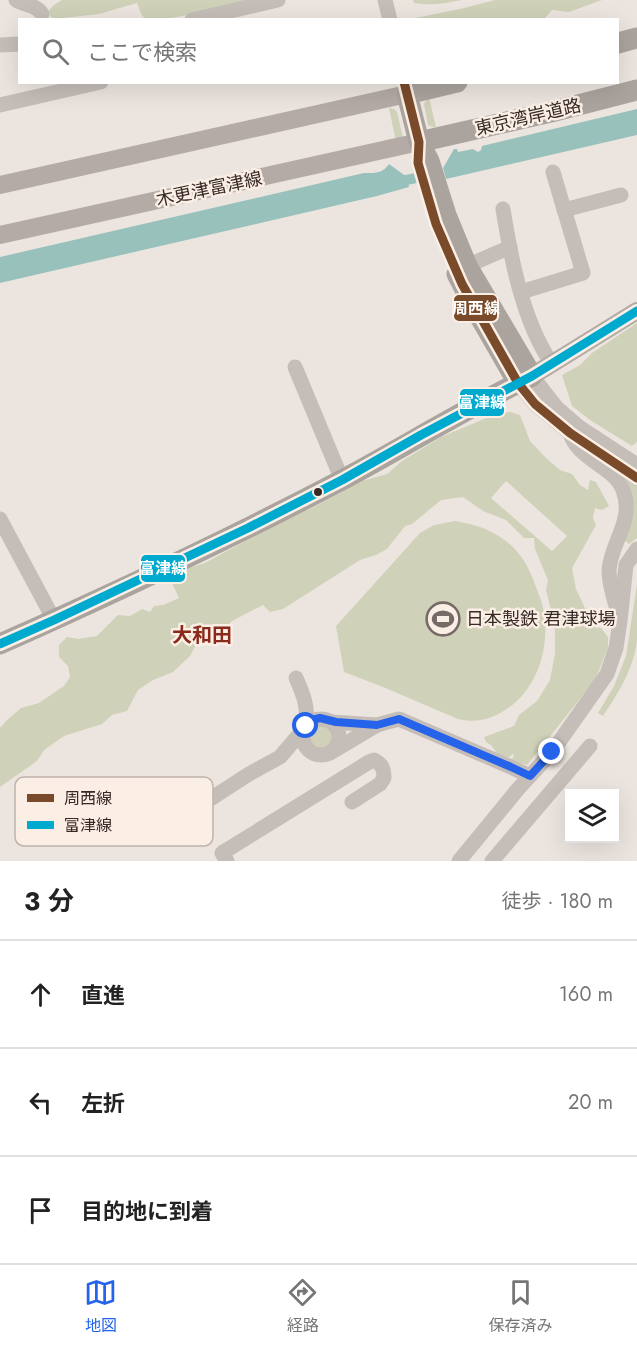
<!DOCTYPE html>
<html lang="ja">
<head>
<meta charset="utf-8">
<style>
  :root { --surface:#fff; --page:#f2f2f2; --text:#222; --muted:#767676; --line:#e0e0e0; --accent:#2563eb }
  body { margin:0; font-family:Jost,"Noto Sans JP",sans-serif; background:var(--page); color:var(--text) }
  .controls { position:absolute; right:18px; bottom:18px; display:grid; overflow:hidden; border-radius:0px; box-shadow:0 6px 24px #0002 }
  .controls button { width:54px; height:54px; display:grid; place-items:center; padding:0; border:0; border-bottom:2px solid var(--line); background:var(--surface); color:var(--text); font:30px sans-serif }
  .stop { position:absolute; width:18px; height:18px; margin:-14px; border:4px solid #2563eb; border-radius:50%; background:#fff }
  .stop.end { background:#2563eb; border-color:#fff; box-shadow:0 2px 6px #0008 }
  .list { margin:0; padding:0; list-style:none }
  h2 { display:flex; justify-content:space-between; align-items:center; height:78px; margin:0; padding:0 24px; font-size:26px }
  h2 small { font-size:20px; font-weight:400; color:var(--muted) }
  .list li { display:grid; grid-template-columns:39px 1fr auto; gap:18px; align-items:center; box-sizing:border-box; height:108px; padding:0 24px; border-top:2px solid var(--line) }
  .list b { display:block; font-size:22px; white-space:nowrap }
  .list em { font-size:20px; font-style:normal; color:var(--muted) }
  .icon { flex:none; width:33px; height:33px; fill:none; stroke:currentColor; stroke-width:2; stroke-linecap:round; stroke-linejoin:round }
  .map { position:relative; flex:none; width:637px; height:861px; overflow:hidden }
  .search { position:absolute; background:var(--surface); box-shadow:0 6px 24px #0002; left:18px; right:18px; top:18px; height:66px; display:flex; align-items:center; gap:15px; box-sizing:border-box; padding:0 21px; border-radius:0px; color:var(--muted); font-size:22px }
  .sheet { height:402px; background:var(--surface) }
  nav { display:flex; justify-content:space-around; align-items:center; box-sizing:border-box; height:84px; border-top:2px solid var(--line); background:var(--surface); font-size:16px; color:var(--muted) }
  nav a { display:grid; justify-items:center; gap:3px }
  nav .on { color:var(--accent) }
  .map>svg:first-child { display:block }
</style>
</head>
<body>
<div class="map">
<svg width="637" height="861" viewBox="0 0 637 861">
  <rect width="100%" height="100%" fill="#ece5df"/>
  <g fill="#cfd2b8" fill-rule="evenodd">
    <path d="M 62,0 L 253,0 C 235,4 159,24 146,19 C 141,16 139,8 137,3 L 99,14 L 54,19 L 50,16 L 49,10 L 54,5 Z"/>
    <path d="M 413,0 L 462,0 C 446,3 431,6 414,3 Z"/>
    <path d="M 495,0 L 602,0 L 569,12 L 552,10 L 545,18 L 541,19 L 413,19 L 415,18 L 460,9 Z"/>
    <path d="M 429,97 L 436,127 L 432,127 L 428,125 L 424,104 Z"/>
    <path d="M 389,108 L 394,109 L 397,112 L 403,138 L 396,142 Z"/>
    <path d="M 637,323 L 637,442 L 632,446 L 590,420 L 572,406 L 562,375 L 580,365 L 592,353 Z"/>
    <path d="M 510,412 L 520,415 L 530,441 L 547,459 L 560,470 L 572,474 L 580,485 L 588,490 L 590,480 L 596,482 L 609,506 L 602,510 L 595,508 L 593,518 L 596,525 L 572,568 L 576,589 L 594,627 L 601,628 L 608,637 L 608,648 L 595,680 L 527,765 L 512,761 L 514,753 L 508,758 L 500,758 L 491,745 L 486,742 L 484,737 L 514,726 L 519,715 L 537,701 L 550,680 L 555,653 L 555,626 L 546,590 L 548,580 L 535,549 L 534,538 L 524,538 L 506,520 L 483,511 L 463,497 L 441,500 L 412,524 L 405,526 L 387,549 L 376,555 L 360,560 L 283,609 L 270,612 L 263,605 L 232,621 L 221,633 L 196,645 L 190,656 L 173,672 L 153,680 L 138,690 L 127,711 L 112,715 L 102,724 L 64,736 L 44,750 L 37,761 L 0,787 L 0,728 L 6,721 L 21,708 L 39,703 L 64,686 L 70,677 L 68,666 L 59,657 L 59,645 L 67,637 L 78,639 L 97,636 L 118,615 L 130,616 L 142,609 L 150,612 L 154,606 L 163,605 L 179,598 L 172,583 L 173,573 L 205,563 L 296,513 L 308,510 L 362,481 L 387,474 L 402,461 L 441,437 L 496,414 ZM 506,481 L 567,536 L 552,551 L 491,498 Z"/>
    <path d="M 625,477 L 637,485 L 637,538 L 629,544 L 623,539 L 630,488 Z"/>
    <path d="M 455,521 C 478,525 496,531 513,547 C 524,558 531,572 536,587 C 539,595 543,604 544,613 C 550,650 536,693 502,712 C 488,720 474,723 458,719 L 383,687 L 344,672 L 336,626 L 420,533 L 434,525 Z"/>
    <path d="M 637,584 C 637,602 637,622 637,640 C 634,668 618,694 603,716 L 598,713 L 614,686 L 626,656 Z"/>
    <circle cx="321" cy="737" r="14"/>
  </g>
  <g fill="#99c1bc">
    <path d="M 637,109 L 637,135 L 446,179 L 443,168 L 454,149 L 457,149 L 458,152 L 473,149 L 478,152 L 481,150 L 482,146 Z"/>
    <path d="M 389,164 L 407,177 L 409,187 L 377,196 L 0,283 L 0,257 L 364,173 C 375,173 382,174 389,164 Z"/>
  </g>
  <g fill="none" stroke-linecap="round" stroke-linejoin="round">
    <path stroke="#99c1bc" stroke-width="10" d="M 396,182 L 436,174"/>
    <g stroke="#c5bdb8" stroke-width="15">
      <path d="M 16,0 C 25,6 36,4 42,14"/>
      <path d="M 385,0 L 390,20"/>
      <path d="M 192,20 L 278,0"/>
      <path d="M 0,45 L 20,44"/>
      <path d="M 0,105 L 101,82"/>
      <path d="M 503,209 C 511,259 523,322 552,364"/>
      <path d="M 564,210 L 621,195"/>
      <path d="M 467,266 L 510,247"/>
      <path d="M 521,292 L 583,273 L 553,172"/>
      <path d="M 295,367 L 342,480"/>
      <path d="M 532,376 L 557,408 L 579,427 L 637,465"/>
      <path d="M 518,383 L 535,404 L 570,433 L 637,478"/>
      <path d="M 570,433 C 578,460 614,466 623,490 C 635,521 610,543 609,571 C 609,586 614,599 618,612"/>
      <path d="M 0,519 L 54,620"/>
      <path d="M 296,678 C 304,696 308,706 306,726"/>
      <circle cx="321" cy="737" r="18"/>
      <path d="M 332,722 L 377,725"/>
      <path d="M 330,753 L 377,725 L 399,719 L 511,767 L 530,776"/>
      <path d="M 167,827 L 249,774 L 280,757 L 304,729"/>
      <path d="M 227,861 L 222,853 L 369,762 L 374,760 C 382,764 384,769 384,778 L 380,784 L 352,802"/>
      <path d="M 459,861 L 518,789 L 552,752 L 607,674 L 616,648 L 620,621 L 626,565 L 637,549"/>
      <path d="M 492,861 L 590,746"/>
    </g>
    <g stroke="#b4aba7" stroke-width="18">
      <path d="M 0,185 L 407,94"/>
      <path d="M 0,235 L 419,142"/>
      <path d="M 532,376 L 637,311"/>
    </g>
    <g stroke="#aba49e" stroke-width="21">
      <path d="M 618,43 L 637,38"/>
      <path d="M 419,142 L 551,112 L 637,90"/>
      <path d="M 457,274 L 472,303 L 518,383"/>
      <path d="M 0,644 C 115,593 229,539 340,481 C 404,447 466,408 532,376 L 467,266 L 446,215 L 429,161 L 419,142 L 407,94 L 457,82"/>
    </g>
    <g stroke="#faeee5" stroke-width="14">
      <path id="bus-1" d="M 404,82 L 419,142 L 418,163 L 436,224 L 462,284 L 518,383 L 535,404 L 570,433 L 637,478"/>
    </g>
    <g stroke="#faeee5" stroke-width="14">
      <path id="bus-2" d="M 0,644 L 54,620 L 248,528 L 342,480 L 421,435 L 532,376 L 637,311"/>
    </g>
    <use href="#bus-1" stroke="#7a4b2a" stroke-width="9"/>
    <use href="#bus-2" stroke="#00a9ce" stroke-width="9"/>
  </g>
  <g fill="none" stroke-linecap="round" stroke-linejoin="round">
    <path stroke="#2563eb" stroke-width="8" d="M 306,726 L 312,720 L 320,718 L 336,722 L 377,725 L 399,719 L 511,767 L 530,776 L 552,752"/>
  </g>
  <defs>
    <g id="stadium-ring" transform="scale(1.725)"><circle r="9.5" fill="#faeee5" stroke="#766b67" stroke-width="1.5"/><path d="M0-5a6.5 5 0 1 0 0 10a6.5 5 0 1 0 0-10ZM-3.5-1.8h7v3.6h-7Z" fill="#766b67"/></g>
  </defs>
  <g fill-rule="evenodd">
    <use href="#stadium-ring" x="443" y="619"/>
  </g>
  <circle fill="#362926" stroke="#faeee5" stroke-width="2" cx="318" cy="492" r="5"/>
  <g text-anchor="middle" stroke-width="5" stroke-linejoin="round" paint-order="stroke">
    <g font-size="18" fill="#362926" stroke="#faeee5">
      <text transform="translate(528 117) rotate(-13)" y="6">東京湾岸道路</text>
      <text transform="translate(209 189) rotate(-12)" y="6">木更津富津線</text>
    </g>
    <g font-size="18" fill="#362926" stroke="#faeee5" text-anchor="start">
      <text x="466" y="625">日本製鉄 君津球場</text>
    </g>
    <g font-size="20" font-weight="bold" fill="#892a1b" stroke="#faeee5">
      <text x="202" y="642">大和田</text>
    </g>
  </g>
  <rect x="15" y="777" width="198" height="69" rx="9" fill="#faeee5" stroke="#bfb3ac" stroke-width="1.5"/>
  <rect x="27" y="794" width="27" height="8" fill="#7a4b2a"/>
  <rect x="27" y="821" width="27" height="8" fill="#00a9ce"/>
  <g font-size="16" fill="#362926">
    <text x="64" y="804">周西線</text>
    <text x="64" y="831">富津線</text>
  </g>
  <g stroke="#faeee5" stroke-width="2">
    <rect x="453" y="294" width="45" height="28" rx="6" fill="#7a4b2a"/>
    <rect x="459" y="388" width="46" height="29" rx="6" fill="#00a9ce"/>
    <rect x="140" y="554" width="46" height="29" rx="6" fill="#00a9ce"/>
  </g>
  <g font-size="16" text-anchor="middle" font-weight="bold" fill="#fff">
    <text x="476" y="314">周西線</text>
    <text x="482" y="408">富津線</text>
    <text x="163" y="574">富津線</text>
  </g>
</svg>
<div class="controls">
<button><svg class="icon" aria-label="layers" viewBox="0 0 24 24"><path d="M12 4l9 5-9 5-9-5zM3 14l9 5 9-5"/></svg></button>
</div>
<div class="stop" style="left:306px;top:726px"></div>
<div class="stop end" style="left:552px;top:752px"></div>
<div class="search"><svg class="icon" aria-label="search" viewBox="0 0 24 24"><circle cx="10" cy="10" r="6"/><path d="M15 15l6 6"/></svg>ここで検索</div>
</div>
<section class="sheet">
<h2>3 分<small>徒歩 · 180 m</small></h2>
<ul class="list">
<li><svg class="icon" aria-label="ahead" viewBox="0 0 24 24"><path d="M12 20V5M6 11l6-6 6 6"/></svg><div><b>直進</b></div><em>160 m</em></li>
<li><svg class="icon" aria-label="left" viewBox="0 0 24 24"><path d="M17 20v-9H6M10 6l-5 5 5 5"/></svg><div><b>左折</b></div><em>20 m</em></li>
<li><svg class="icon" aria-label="arrive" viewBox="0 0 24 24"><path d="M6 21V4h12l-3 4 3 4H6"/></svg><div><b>目的地に到着</b></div></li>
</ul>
</section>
<nav>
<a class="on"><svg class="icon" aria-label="map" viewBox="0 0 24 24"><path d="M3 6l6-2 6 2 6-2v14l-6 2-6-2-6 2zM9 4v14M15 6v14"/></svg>地図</a>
<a><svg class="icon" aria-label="directions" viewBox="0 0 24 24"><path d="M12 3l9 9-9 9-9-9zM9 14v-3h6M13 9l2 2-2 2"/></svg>経路</a>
<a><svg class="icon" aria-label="saved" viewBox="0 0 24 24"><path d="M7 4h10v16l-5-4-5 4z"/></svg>保存済み</a>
</nav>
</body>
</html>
